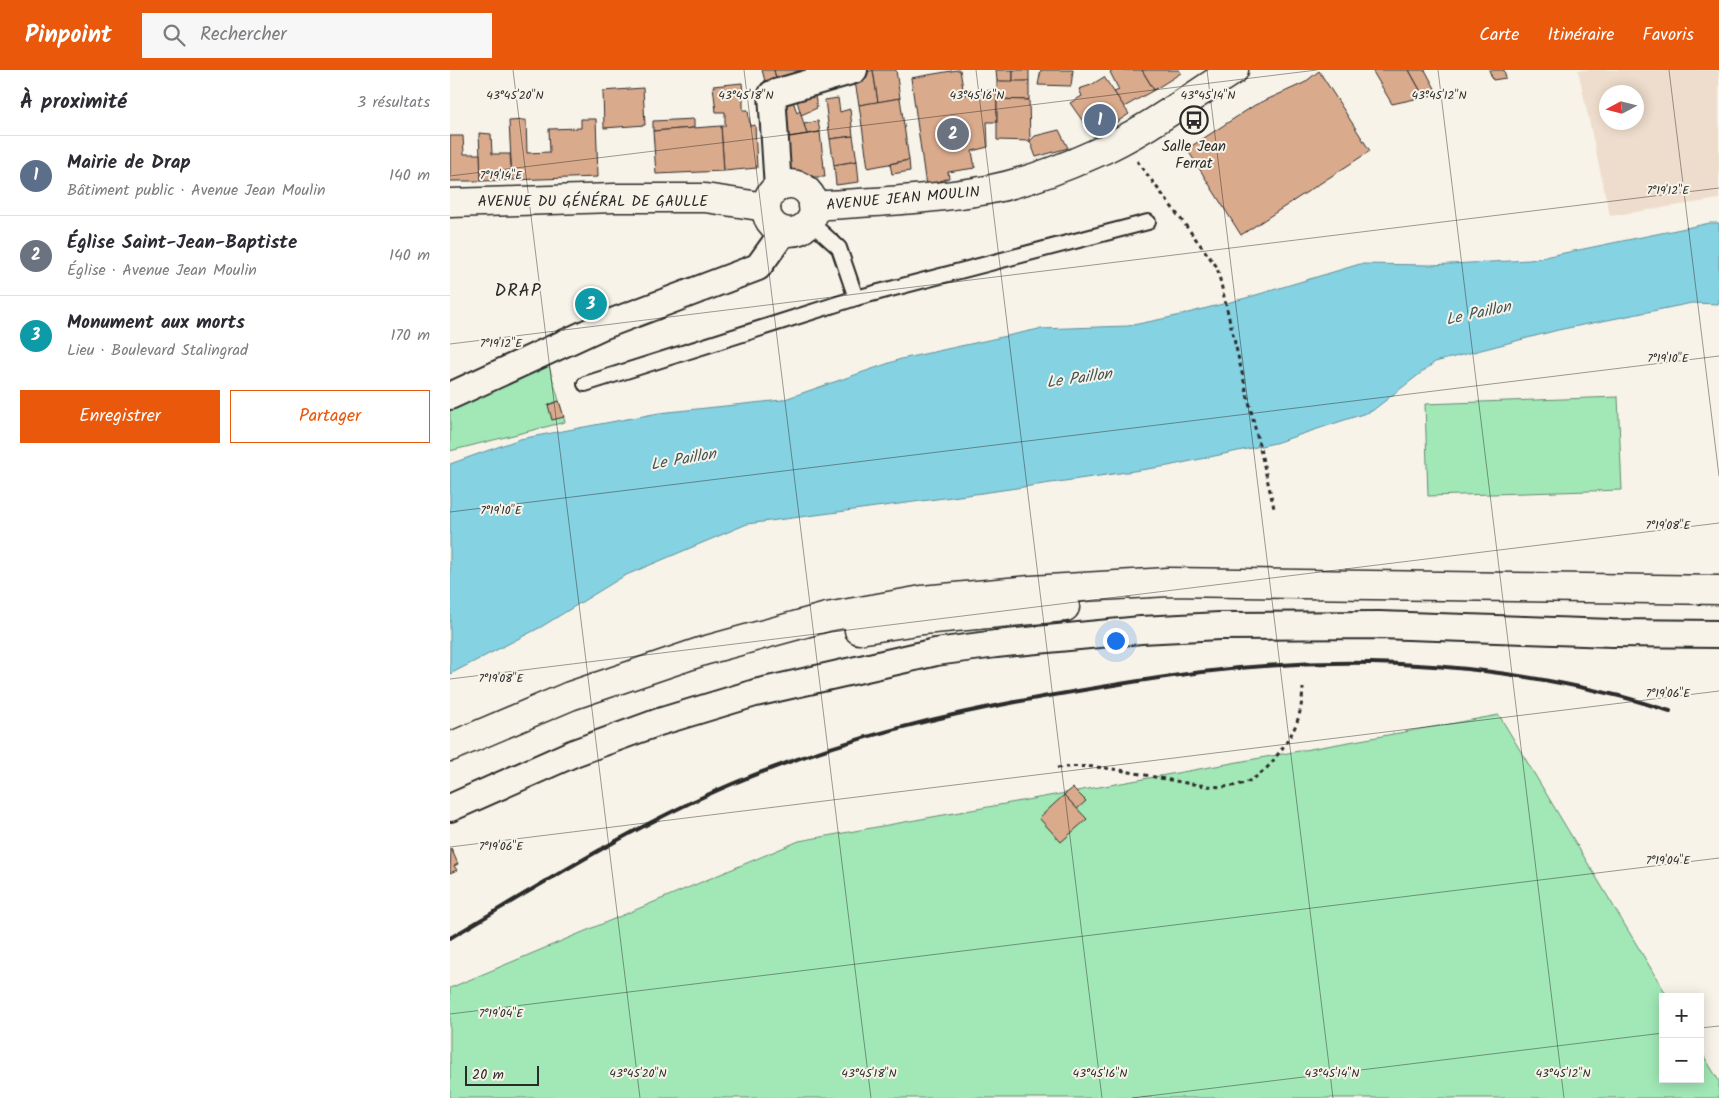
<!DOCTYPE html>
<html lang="fr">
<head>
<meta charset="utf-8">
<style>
  :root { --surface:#fff; --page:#f7f7f7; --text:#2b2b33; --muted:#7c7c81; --line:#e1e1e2; --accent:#ea580c }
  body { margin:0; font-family:Kalam,sans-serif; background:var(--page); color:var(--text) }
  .controls { position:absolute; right:15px; bottom:15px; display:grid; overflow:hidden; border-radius:0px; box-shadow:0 2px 12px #0003 }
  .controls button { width:45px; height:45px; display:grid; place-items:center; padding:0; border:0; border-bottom:1px solid var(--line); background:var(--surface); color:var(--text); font:25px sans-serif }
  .compass { position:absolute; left:1149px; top:15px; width:45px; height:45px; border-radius:50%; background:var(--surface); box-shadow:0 2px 12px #0003; rotate:263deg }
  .scale { position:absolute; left:15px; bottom:12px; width:74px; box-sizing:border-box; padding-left:5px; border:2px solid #2b2b2b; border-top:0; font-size:14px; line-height:18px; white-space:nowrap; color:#2b2b2b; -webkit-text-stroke:4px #f7f3e8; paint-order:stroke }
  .you { position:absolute; left:665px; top:570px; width:18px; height:18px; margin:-12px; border:4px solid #fff; border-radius:50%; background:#1a73e8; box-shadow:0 0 0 8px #1a73e833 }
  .badge { display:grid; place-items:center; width:32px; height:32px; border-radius:50%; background:var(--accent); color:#fff; font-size:16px; font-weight:700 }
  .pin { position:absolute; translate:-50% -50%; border:2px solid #fff; box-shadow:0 1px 5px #0006 }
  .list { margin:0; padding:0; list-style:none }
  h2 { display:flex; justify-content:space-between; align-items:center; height:65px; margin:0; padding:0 20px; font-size:21px }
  h2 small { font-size:16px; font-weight:400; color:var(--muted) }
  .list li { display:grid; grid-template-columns:32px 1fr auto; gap:15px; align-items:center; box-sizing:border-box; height:80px; padding:0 20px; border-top:1px solid var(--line) }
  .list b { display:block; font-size:19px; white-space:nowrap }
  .list p { margin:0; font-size:16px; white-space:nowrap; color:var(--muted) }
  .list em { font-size:16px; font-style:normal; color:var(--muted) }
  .actions { display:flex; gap:10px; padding:15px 20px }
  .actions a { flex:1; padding:11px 0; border:1px solid var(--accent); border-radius:0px; text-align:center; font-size:18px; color:var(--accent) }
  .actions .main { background:var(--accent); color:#fff }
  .icon { flex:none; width:28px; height:28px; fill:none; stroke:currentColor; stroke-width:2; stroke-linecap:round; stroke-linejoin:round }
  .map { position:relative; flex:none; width:1269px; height:1028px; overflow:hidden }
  header { display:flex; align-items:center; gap:30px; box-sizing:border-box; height:70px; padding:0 25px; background:var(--accent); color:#fff }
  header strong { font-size:24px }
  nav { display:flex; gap:28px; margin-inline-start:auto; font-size:18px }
  .search { width:350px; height:45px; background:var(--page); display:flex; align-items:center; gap:12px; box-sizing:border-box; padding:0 18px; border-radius:0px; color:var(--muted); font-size:19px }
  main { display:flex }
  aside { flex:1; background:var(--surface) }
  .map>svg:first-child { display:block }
</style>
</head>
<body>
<header>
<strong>Pinpoint</strong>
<div class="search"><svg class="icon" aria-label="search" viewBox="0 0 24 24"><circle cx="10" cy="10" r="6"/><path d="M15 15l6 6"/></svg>Rechercher</div>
<nav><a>Carte</a><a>Itinéraire</a><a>Favoris</a></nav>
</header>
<main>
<aside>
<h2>À proximité<small>3 résultats</small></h2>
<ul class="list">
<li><span class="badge" style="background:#5c6f8a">1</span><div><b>Mairie de Drap</b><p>Bâtiment public · Avenue Jean Moulin</p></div><em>140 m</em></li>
<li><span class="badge" style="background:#6b7280">2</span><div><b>Église Saint-Jean-Baptiste</b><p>Église · Avenue Jean Moulin</p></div><em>140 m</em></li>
<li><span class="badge" style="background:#0f9aa8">3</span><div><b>Monument aux morts</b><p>Lieu · Boulevard Stalingrad</p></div><em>170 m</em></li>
</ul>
<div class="actions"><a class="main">Enregistrer</a><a>Partager</a></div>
</aside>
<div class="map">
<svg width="1269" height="1028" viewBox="0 0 1269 1028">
  <rect width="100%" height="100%" fill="#f7f3e8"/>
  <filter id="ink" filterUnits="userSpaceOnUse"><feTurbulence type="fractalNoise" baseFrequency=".02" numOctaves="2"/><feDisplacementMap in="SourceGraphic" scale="10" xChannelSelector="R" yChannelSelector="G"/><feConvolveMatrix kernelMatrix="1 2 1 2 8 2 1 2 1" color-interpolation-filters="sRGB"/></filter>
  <g filter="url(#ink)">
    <path fill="#edc" fill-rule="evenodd" d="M 1128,0 L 1269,0 L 1269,129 L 1160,146 ZM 1156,22 L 1186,22 L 1186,52 L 1156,52 Z"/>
    <g fill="#a1e8b6" stroke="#668a70">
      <path d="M 98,292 L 115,352 L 0,381 L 0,338 Z"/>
      <path d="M 1168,327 L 1172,420 L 978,426 L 975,334 Z"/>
      <path d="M 1049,645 L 1218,927 L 1213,927 L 1213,1009 L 1250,1009 L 1250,980 L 1269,1011 L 1269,1028 L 0,1028 L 0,918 L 349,771 Z"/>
    </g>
    <path fill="#85d2e3" stroke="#618f99" d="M 1260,153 L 1269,153 L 1269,234 L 1242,233 L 1108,260 L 985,292 L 922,341 L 825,373 L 718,396 L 532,423 L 297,454 L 174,506 L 91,557 L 0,604 L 0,394 L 70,369 L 209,343 L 332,330 L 451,289 L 589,259 L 678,256 L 722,247 L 796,228 L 910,194 L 980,195 L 1080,190 Z"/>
    <g fill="#daaa8c" stroke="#2b2b2b">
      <path d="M 312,0 L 324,0 L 326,8 L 315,11 Z"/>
      <path d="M 324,0 L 351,0 L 351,1 L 326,8 Z"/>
      <path d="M 423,0 L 428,32 L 409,35 L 404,6 Z"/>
      <path d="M 423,0 L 446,0 L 450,28 L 428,32 Z"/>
      <path d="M 507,0 L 510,0 L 514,25 L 547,19 L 547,52 L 537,52 L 538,77 L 522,81 L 525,98 L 498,102 L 499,108 L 476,116 L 461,8 Z"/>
      <path d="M 546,0 L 563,0 L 563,12 L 547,11 Z"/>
      <path d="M 563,0 L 579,0 L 579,11 L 563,12 Z"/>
      <path d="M 591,0 L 623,0 L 621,16 L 588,15 Z"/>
      <path d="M 663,0 L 692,0 L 704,20 L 674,37 L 664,22 L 669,20 L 660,2 Z"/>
      <path d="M 692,0 L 729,0 L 731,3 L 704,20 Z"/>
      <path d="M 922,0 L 959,0 L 974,27 L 942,34 Z"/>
      <path d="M 959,0 L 975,0 L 988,24 L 974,27 Z"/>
      <path d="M 1039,0 L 1054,0 L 1056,8 L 1043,10 Z"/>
      <path d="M 869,1 L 920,81 L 791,165 L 737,79 L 805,35 L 854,13 Z"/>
      <path d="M 654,7 L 679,44 L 644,67 L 620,33 L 632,26 L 629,19 L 641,15 Z"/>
      <path d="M 547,11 L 579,11 L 579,30 L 547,29 Z"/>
      <path d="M 292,13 L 293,24 L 293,40 L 298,40 L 300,56 L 305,55 L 307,98 L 274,101 L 271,56 L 275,56 L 275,42 L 266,42 L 263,16 Z"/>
      <path d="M 193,18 L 195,55 L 154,58 L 153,21 Z"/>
      <path d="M 364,20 L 367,38 L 351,45 L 346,27 Z"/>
      <path d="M 342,28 L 347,43 L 350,41 L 357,64 L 334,68 L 332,32 Z"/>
      <path d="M 388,28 L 390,42 L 400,39 L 403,66 L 380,69 L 375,30 Z"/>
      <path d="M 450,28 L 459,90 L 418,98 L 409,35 Z"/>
      <path d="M 547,29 L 579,30 L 580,71 L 547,70 Z"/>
      <path d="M 131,49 L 146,49 L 148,107 L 62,110 L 59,51 L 76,50 L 77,83 L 100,82 L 99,59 L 131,58 Z"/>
      <path d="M 244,49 L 244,58 L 203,61 L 203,51 Z"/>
      <path d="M 368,51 L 370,62 L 357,64 L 354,54 Z"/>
      <path d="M 271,56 L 274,101 L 206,104 L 203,61 Z"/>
      <path d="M 609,60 L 618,78 L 586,87 L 580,71 L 585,66 Z"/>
      <path d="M 370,62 L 375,107 L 338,107 L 334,68 Z"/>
      <path d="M 29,63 L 41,64 L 42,84 L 60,84 L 62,110 L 31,111 Z"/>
      <path d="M 0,66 L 13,66 L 14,84 L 30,84 L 31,111 L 0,111 Z"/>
      <path d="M 403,66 L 407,91 L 384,95 L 380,69 Z"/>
      <path d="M 459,90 L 460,101 L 442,104 L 440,94 Z"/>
      <path d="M 407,91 L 409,112 L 386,115 L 384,95 Z"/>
      <path d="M 109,331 L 114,347 L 102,350 L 98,335 Z"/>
      <path d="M 623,718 L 636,731 L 627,739 L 614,725 Z"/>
      <path d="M 614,725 L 637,749 L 611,772 L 589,748 Z"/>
      <path d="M 1,778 L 8,794 L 4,796 L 7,800 L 0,803 Z"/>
    </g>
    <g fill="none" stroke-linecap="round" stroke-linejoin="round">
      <g stroke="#2b2b2b" stroke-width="18">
        <g id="service">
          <path d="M 359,151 L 389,178 L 406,228"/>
          <path d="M 135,314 L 406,228 L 698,152"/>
        </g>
      </g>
      <g stroke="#2b2b2b" stroke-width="30">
        <g id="minor">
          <path d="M 328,118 L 322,24 L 404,0"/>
          <path d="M 0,326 L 152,256 L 308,197 L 334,161"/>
          <path d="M 0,738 L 124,683 L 209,652 L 305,623 L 486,582 L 546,574 L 691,560 L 770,556 L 929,555 L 1162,563 L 1269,564"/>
        </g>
      </g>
      <g stroke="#2b2b2b" stroke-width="31">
        <g id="tertiary">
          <circle cx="340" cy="138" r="24"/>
          <path d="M 0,133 L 165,128 L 255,128 L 316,137"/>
          <path d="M 363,136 C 421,132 479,130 537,120 C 573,113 611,99 644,84 C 694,62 738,29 784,0"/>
        </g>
      </g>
      <g stroke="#2b2b2b" stroke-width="31">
        <g id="primary">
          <path d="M 409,560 L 473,550 L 615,537"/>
          <path d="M 0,677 L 120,626 L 253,581 L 377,547 L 472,530 L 581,520 L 718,512 L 1269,520"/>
        </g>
      </g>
      <g stroke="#2b2b2b" stroke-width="3" stroke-dasharray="4 4" stroke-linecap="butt">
        <path d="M 687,91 L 767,197 L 824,438"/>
        <path d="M 607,698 C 646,692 687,704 725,711 C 748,715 775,721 797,712 C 810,706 820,696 828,684 C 846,660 851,648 853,618"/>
      </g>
      <use href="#service" stroke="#f7f3e8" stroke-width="14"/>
      <use href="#minor" stroke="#f7f3e8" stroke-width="26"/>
      <use href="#tertiary" stroke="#f7f3e8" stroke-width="28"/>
      <use href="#primary" stroke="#f7f3e8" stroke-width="28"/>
      <path stroke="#2b2b2b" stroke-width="4" d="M 0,868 C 92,814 183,756 282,714 C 392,668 506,641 622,622 C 669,614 715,606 762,601 C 896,585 1034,593 1165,625 C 1183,629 1202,636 1220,641"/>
    </g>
  </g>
  <path fill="none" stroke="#2b2b2b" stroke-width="1" stroke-opacity="0.45" d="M 63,0 L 190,1028M 294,0 L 421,1028M 526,0 L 652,1028M 757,0 L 883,1028M 988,0 L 1114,1028M 1219,0 L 1269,406M 0,106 L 867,0M 0,274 L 1269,118M 0,442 L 1269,286M 0,609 L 1269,453M 0,777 L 1269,621M 0,944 L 1269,788M 1250,958 L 1269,956M 682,1028 L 1213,963"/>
  <defs>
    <g id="bus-ring" transform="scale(1.4375)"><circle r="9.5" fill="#f7f3e8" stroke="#2b2b2b" stroke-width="1.5"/><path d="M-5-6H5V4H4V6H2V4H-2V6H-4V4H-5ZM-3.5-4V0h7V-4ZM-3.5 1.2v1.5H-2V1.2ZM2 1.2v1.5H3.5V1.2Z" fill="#2b2b2b"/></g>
  </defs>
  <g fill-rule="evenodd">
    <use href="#bus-ring" x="744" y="50"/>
  </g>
  <g text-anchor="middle" stroke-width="4" stroke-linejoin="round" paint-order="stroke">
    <g font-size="15" fill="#2b2b2b" stroke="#f7f3e8">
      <text x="744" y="81">Salle Jean<tspan x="744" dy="17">Ferrat</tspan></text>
    </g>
    <g font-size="15" fill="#2b2b2b" stroke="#f7f3e8">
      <text transform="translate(453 128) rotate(-5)" y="5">AVENUE JEAN MOULIN</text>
      <text x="143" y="136">AVENUE DU GÉNÉRAL DE GAULLE</text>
    </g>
    <g font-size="16" font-style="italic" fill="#425559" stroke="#f7f3e8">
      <text transform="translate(1028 242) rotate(-12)" y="6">Le Paillon</text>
      <text transform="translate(629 307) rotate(-8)" y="6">Le Paillon</text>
      <text transform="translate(233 388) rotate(-10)" y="6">Le Paillon</text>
    </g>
    <g font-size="18" letter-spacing="1" fill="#2b2b2b" stroke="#f7f3e8">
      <text x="68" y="226">DRAP</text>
    </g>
  </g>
  <g font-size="12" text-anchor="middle" fill="#2b2b2b" stroke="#f7f3e8" stroke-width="4" stroke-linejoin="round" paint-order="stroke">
    <text x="65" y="29">43°45'20"N</text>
    <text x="296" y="29">43°45'18"N</text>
    <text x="527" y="29">43°45'16"N</text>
    <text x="758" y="29">43°45'14"N</text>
    <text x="989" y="29">43°45'12"N</text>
    <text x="51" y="109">7°19'14"E</text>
    <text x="1218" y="124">7°19'12"E</text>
    <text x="51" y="277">7°19'12"E</text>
    <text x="1218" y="292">7°19'10"E</text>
    <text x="51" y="444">7°19'10"E</text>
    <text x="1218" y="459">7°19'08"E</text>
    <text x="51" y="612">7°19'08"E</text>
    <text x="1218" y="627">7°19'06"E</text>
    <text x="51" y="780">7°19'06"E</text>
    <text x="1218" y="794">7°19'04"E</text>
    <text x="51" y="947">7°19'04"E</text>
    <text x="188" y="1007">43°45'20"N</text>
    <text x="419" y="1007">43°45'18"N</text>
    <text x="650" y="1007">43°45'16"N</text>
    <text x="882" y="1007">43°45'14"N</text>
    <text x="1113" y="1007">43°45'12"N</text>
  </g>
</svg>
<div class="controls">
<button>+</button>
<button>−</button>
</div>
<svg class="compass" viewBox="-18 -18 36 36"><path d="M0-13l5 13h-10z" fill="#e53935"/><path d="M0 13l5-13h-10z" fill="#7c7c81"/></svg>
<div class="scale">20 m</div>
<div class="you"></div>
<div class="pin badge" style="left:650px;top:50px;background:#5c6f8a">1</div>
<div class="pin badge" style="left:503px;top:64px;background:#6b7280">2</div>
<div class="pin badge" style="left:141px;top:234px;background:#0f9aa8">3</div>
</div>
</main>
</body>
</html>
